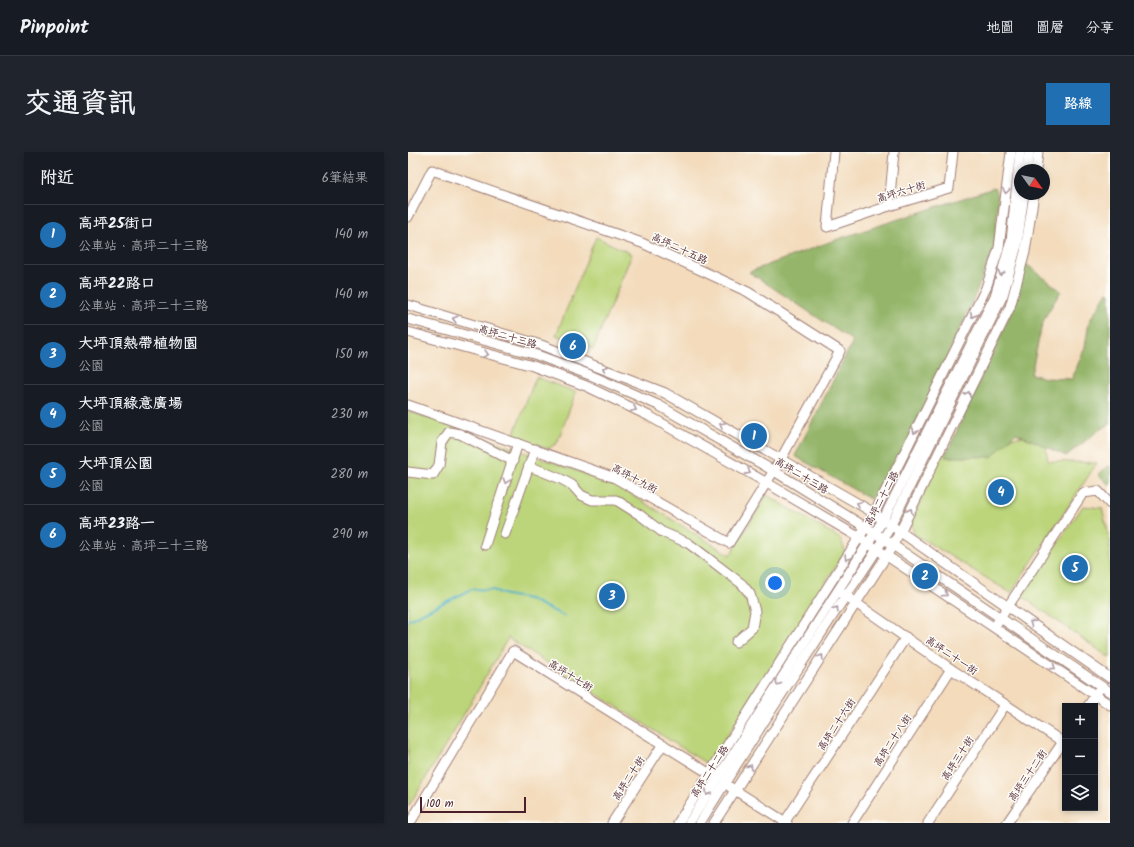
<!DOCTYPE html>
<html lang="zh-TW">
<head>
<meta charset="utf-8">
<style>
  :root { --surface:#171b24; --page:#20242c; --text:#f1f3f6; --muted:#9ea1a6; --line:#363941; --accent:#1f6fb2 }
  body { margin:0; font-family:Kalam,"LXGW WenKai TC",sans-serif; background:var(--page); color:var(--text) }
  .controls { position:absolute; right:12px; bottom:12px; display:grid; overflow:hidden; border-radius:0px; box-shadow:0 2px 6px #0003 }
  .controls button { width:36px; height:36px; display:grid; place-items:center; padding:0; border:0; border-bottom:1px solid var(--line); background:var(--surface); color:var(--text); font:20px sans-serif }
  .compass { position:absolute; left:606px; top:12px; width:36px; height:36px; border-radius:50%; background:var(--surface); box-shadow:0 2px 6px #0003; rotate:123deg }
  .scale { position:absolute; left:12px; bottom:10px; width:106px; box-sizing:border-box; padding-left:4px; border:2px solid #4a1f2b; border-top:0; font-size:11px; line-height:14px; white-space:nowrap; color:#4a1f2b; -webkit-text-stroke:3px #fdfcf7; paint-order:stroke }
  .you { position:absolute; left:367px; top:431px; width:14px; height:14px; margin:-10px; border:3px solid #fff; border-radius:50%; background:#1a73e8; box-shadow:0 0 0 6px #1a73e833 }
  .badge { display:grid; place-items:center; width:26px; height:26px; border-radius:50%; background:var(--accent); color:#fff; font-size:13px; font-weight:700 }
  .pin { position:absolute; translate:-50% -50%; border:2px solid #fff; box-shadow:0 1px 4px #0006 }
  .list { margin:0; padding:0; list-style:none }
  h2 { display:flex; justify-content:space-between; align-items:center; height:52px; margin:0; padding:0 16px; font-size:17px }
  h2 small { font-size:13px; font-weight:400; color:var(--muted) }
  .list li { display:grid; grid-template-columns:26px 1fr auto; gap:12px; align-items:center; box-sizing:border-box; height:60px; padding:0 16px; border-top:1px solid var(--line) }
  .list b { display:block; font-size:15px; white-space:nowrap }
  .list p { margin:0; font-size:13px; white-space:nowrap; color:var(--muted) }
  .list em { font-size:13px; font-style:normal; color:var(--muted) }
  .icon { flex:none; width:22px; height:22px; fill:none; stroke:currentColor; stroke-width:2; stroke-linecap:round; stroke-linejoin:round }
  .map { position:relative; flex:none; width:702px; height:671px; overflow:hidden; border-radius:0px }
  header { display:flex; align-items:center; gap:24px; box-sizing:border-box; height:56px; padding:0 20px; background:var(--surface); border-bottom:1px solid var(--line) }
  header strong { font-size:19px }
  nav { display:flex; gap:22px; margin-inline-start:auto; font-size:14px }
  .intro { display:flex; align-items:center; justify-content:space-between; box-sizing:border-box; height:96px; padding:0 24px }
  h1 { margin:0; font-size:28px }
  .button { padding:10px 18px; border-radius:0px; background:var(--accent); color:#fff; font-size:14px; font-weight:700 }
  main { display:flex; gap:24px; padding:0 24px }
  aside { flex:1; background:var(--surface); border-radius:0px; box-shadow:0 2px 6px #0003 }
  .map>svg:first-child { display:block }
</style>
</head>
<body>
<header>
<strong>Pinpoint</strong>
<nav><a>地圖</a><a>圖層</a><a>分享</a></nav>
</header>
<div class="intro"><h1>交通資訊</h1><a class="button">路線</a></div>
<main>
<aside>
<h2>附近<small>6筆結果</small></h2>
<ul class="list">
<li><span class="badge">1</span><div><b>高坪25街口</b><p>公車站 · 高坪二十三路</p></div><em>140 m</em></li>
<li><span class="badge">2</span><div><b>高坪22路口</b><p>公車站 · 高坪二十三路</p></div><em>140 m</em></li>
<li><span class="badge">3</span><div><b>大坪頂熱帶植物園</b><p>公園</p></div><em>150 m</em></li>
<li><span class="badge">4</span><div><b>大坪頂綠意廣場</b><p>公園</p></div><em>230 m</em></li>
<li><span class="badge">5</span><div><b>大坪頂公園</b><p>公園</p></div><em>280 m</em></li>
<li><span class="badge">6</span><div><b>高坪23路一</b><p>公車站 · 高坪二十三路</p></div><em>290 m</em></li>
</ul>
</aside>
<div class="map">
<svg width="702" height="671" viewBox="0 0 702 671">
  <rect width="100%" height="100%" fill="#fdfcf7"/>
  <filter id="ink" filterUnits="userSpaceOnUse"><feTurbulence type="fractalNoise" baseFrequency=".025" numOctaves="2"/><feDisplacementMap in="SourceGraphic" scale="8" xChannelSelector="R" yChannelSelector="G"/><feConvolveMatrix kernelMatrix="1 2 1 2 8 2 1 2 1" color-interpolation-filters="sRGB"/></filter>
  <filter id="wash" filterUnits="userSpaceOnUse"><feTurbulence type="fractalNoise" baseFrequency=".012" numOctaves="4" result="noise"/><feDisplacementMap in="SourceGraphic" scale="16" xChannelSelector="R" yChannelSelector="G"/><feGaussianBlur stdDeviation="0.9" result="paint"/><feColorMatrix in="noise" values="0 0 0 0 0 0 0 0 0 0 0 0 0 0 0 0 0 1.4 0 .05"/><feComposite in="paint" operator="in"/></filter>
  <g filter="url(#wash)">
    <rect width="100%" height="100%" fill="#f3dbbc"/>
    <g fill="#bcd57a" stroke="#837a52">
      <path d="M 188,85 L 224,102 L 185,197 L 148,183 Z"/>
      <path d="M 128,225 L 168,240 L 149,291 L 140,297 L 105,284 Z"/>
      <path d="M 0,259 L 206,332 L 322,403 L 359,343 L 433,387 L 437,400 L 301,613 L 100,486 L 44,583 L 0,655 Z"/>
      <path d="M 636,281 L 640,309 L 689,311 L 603,441 L 506,382 L 503,369 L 535,300 L 583,289 Z"/>
      <path d="M 675,354 L 694,356 L 702,388 L 702,506 L 614,444 Z"/>
    </g>
    <g fill="#95b66a" stroke="#706a4a">
      <path d="M 586,36 L 590,43 L 587,94 L 560,160 L 493,302 L 475,334 L 462,347 L 387,304 L 445,189 L 341,120 L 427,88 Z"/>
      <path d="M 618,112 L 653,139 L 637,165 L 633,177 L 623,222 L 637,226 L 664,227 L 677,195 L 681,170 L 699,140 L 702,141 L 702,272 L 691,278 L 658,304 L 608,281 L 584,305 L 537,305 L 601,165 Z"/>
      <path d="M 702,313 L 702,334 L 690,322 Z"/>
    </g>
    <g fill="none" stroke-linecap="round" stroke-linejoin="round">
      <path stroke="#45adc5" stroke-width="2" d="M 0,468 L 64,437 L 85,438 L 98,443 L 121,447 L 156,464"/>
    </g>
  </g>
  <g filter="url(#ink)">
    <g fill="none" stroke-linecap="round" stroke-linejoin="round">
      <g stroke="#9e7d74" stroke-width="11">
        <g id="minor">
          <path d="M 426,0 L 419,75 L 481,54 L 541,36 L 545,0"/>
          <path d="M 619,18 L 621,0"/>
          <path d="M 628,18 L 630,0"/>
          <path d="M 481,54 L 486,0"/>
          <path d="M 0,65 L 24,18 L 234,91 L 340,140 L 432,199 L 373,307 L 321,391 L 207,326 L 0,253"/>
          <path d="M 0,153 L 133,193 L 257,241 L 461,358 L 702,526"/>
          <path d="M 0,167 L 129,203 L 182,223 L 250,253 L 366,319 L 467,381 L 702,540"/>
          <path d="M 0,180 L 125,214 L 178,234 L 241,264 L 359,331 L 452,386 L 702,553"/>
          <path d="M 121,314 L 153,327 L 164,333 L 173,343 L 184,348 L 208,348 L 232,363 L 254,380 L 280,391 L 292,400 L 334,432 L 342,442 L 347,459 L 344,476 L 328,490"/>
          <path d="M 0,320 L 25,323 L 31,313 L 34,290 L 41,280 L 52,282 L 105,309"/>
          <path d="M 97,382 L 127,297"/>
          <path d="M 77,393 L 110,291"/>
          <path d="M 432,440 L 543,517 L 655,590"/>
          <path d="M 589,471 L 675,341 L 690,339 L 702,352"/>
          <path d="M 680,554 L 690,539"/>
          <path d="M 322,635 L 379,671"/>
          <path d="M 2,671 L 105,499 L 307,625"/>
          <path d="M 204,671 L 255,592"/>
          <path d="M 270,671 L 466,362 L 578,136 L 591,96 L 603,0"/>
          <path d="M 281,671 L 475,368 L 587,144 L 603,89 L 612,0"/>
          <path d="M 292,671 C 336,599 383,528 429,457 C 447,429 468,403 483,373 L 595,143 L 609,93 L 616,42"/>
          <path d="M 306,671 L 479,403 L 492,380 L 602,155 L 617,100 L 626,42"/>
          <path d="M 376,671 L 498,485"/>
          <path d="M 444,671 L 543,517"/>
          <path d="M 520,671 L 597,553"/>
          <path d="M 599,671 L 657,587"/>
        </g>
      </g>
      <use href="#minor" stroke="#fff" stroke-width="9"/>
    </g>
    <defs><path id="oneway-chevron" d="M-2-3.5L2.5 0L-2 3.5" fill="none" stroke-width="1.6" stroke-linecap="round" stroke-linejoin="round"/></defs>
    <g stroke="#ae9aa0">
      <use href="#oneway-chevron" transform="translate(598 39) rotate(97)"/>
      <use href="#oneway-chevron" transform="translate(593 121) rotate(107)"/>
      <use href="#oneway-chevron" transform="translate(565 163) rotate(116)"/>
      <use href="#oneway-chevron" transform="translate(47 167) rotate(-163)"/>
      <use href="#oneway-chevron" transform="translate(78 202) rotate(15)"/>
      <use href="#oneway-chevron" transform="translate(197 217) rotate(-158)"/>
      <use href="#oneway-chevron" transform="translate(560 242) rotate(-64)"/>
      <use href="#oneway-chevron" transform="translate(226 257) rotate(25)"/>
      <use href="#oneway-chevron" transform="translate(314 273) rotate(-150)"/>
      <use href="#oneway-chevron" transform="translate(507 279) rotate(116)"/>
      <use href="#oneway-chevron" transform="translate(340 320) rotate(29)"/>
      <use href="#oneway-chevron" transform="translate(98 329) rotate(108)"/>
      <use href="#oneway-chevron" transform="translate(451 352) rotate(-150)"/>
      <use href="#oneway-chevron" transform="translate(502 359) rotate(-64)"/>
      <use href="#oneway-chevron" transform="translate(439 406) rotate(122)"/>
      <use href="#oneway-chevron" transform="translate(537 442) rotate(34)"/>
      <use href="#oneway-chevron" transform="translate(428 457) rotate(-57)"/>
      <use href="#oneway-chevron" transform="translate(624 471) rotate(-145)"/>
      <use href="#oneway-chevron" transform="translate(413 505) rotate(-57)"/>
      <use href="#oneway-chevron" transform="translate(645 515) rotate(34)"/>
      <use href="#oneway-chevron" transform="translate(370 531) rotate(123)"/>
      <use href="#oneway-chevron" transform="translate(342 615) rotate(-57)"/>
      <use href="#oneway-chevron" transform="translate(300 641) rotate(122)"/>
    </g>
  </g>
  <g text-anchor="middle" stroke-width="3" stroke-linejoin="round" paint-order="stroke">
    <g font-size="10" fill="#4a1f2b" stroke="#fdfcf7">
      <text transform="translate(493 39) rotate(-17)" y="4">高坪六十街</text>
      <text transform="translate(272 96) rotate(25)" y="4">高坪二十五路</text>
      <text transform="translate(100 184) rotate(16)" y="4">高坪二十三路</text>
      <text transform="translate(394 323) rotate(31)" y="4">高坪二十三路</text>
      <text transform="translate(227 326) rotate(28)" y="4">高坪十九街</text>
      <text transform="translate(473 346) rotate(-62)" y="4">高坪二十二路</text>
      <text transform="translate(544 503) rotate(34)" y="4">高坪二十一街</text>
      <text transform="translate(163 523) rotate(32)" y="4">高坪十七街</text>
      <text transform="translate(428 572) rotate(-57)" y="4">高坪二十六街</text>
      <text transform="translate(484 588) rotate(-57)" y="4">高坪二十八街</text>
      <text transform="translate(549 606) rotate(-57)" y="4">高坪三十街</text>
      <text transform="translate(301 619) rotate(-57)" y="4">高坪二十二路</text>
      <text transform="translate(619 623) rotate(-56)" y="4">高坪三十二街</text>
      <text transform="translate(220 626) rotate(-57)" y="4">高坪二十街</text>
    </g>
  </g>
</svg>
<div class="controls">
<button>+</button>
<button>−</button>
<button><svg class="icon" aria-label="layers" viewBox="0 0 24 24"><path d="M12 4l9 5-9 5-9-5zM3 14l9 5 9-5"/></svg></button>
</div>
<svg class="compass" viewBox="-18 -18 36 36"><path d="M0-13l5 13h-10z" fill="#e53935"/><path d="M0 13l5-13h-10z" fill="#9ea1a6"/></svg>
<div class="scale">100 m</div>
<div class="you"></div>
<div class="pin badge" style="left:346px;top:284px">1</div>
<div class="pin badge" style="left:517px;top:424px">2</div>
<div class="pin badge" style="left:204px;top:444px">3</div>
<div class="pin badge" style="left:593px;top:340px">4</div>
<div class="pin badge" style="left:667px;top:416px">5</div>
<div class="pin badge" style="left:165px;top:194px">6</div>
</div>
</main>
</body>
</html>
